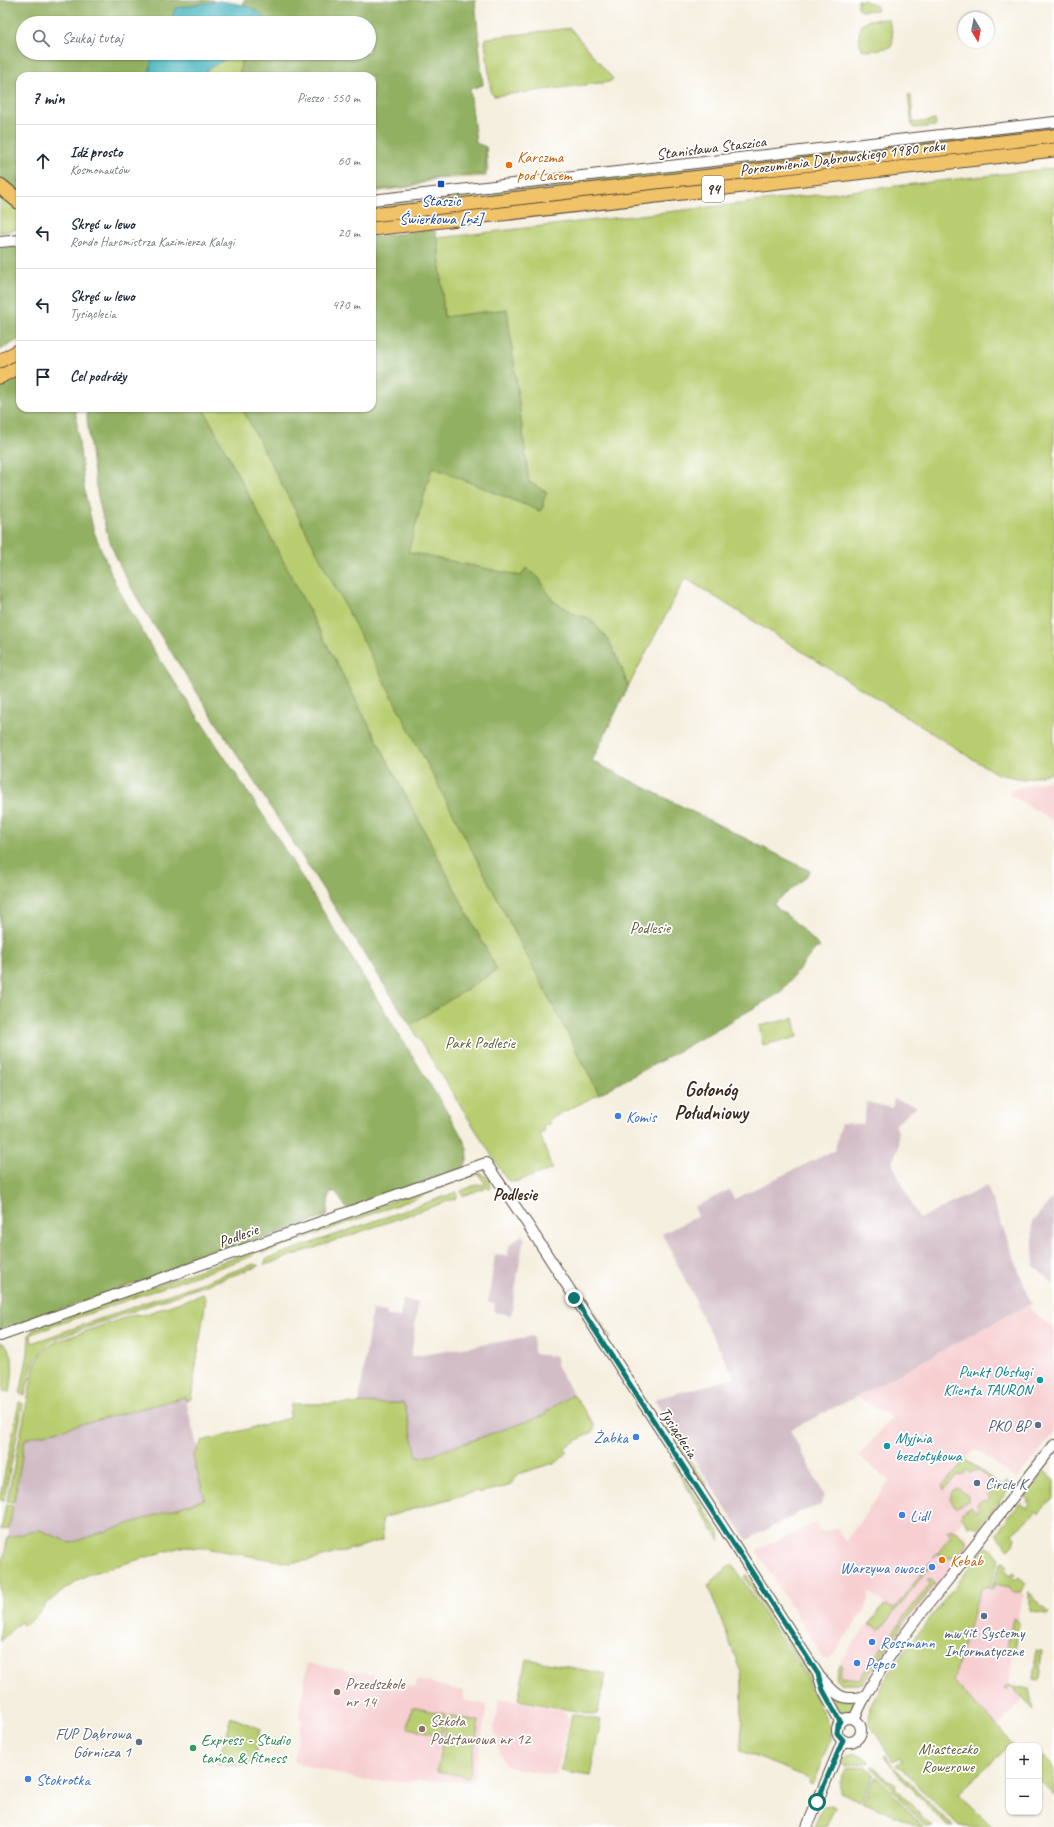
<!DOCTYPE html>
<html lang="pl">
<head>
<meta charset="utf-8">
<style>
  :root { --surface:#fff; --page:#f6f6f7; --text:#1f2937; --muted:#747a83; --line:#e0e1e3 }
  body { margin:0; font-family:Caveat,sans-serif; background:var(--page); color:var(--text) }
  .controls { position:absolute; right:12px; bottom:12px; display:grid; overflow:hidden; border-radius:8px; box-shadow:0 1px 3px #0004 }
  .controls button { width:36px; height:36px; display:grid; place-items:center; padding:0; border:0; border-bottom:1px solid var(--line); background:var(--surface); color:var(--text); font:20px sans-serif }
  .compass { position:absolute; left:958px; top:12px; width:36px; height:36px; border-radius:50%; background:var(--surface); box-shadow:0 1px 3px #0004; rotate:170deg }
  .stop { position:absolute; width:12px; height:12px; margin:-9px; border:3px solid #0f766e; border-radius:50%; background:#fff }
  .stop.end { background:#0f766e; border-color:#fff; box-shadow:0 1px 4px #0008 }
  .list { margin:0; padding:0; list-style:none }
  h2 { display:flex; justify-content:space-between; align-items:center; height:52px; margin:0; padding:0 16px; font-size:17px }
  h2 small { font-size:13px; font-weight:400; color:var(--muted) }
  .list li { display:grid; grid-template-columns:26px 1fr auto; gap:12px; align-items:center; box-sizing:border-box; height:72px; padding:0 16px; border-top:1px solid var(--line) }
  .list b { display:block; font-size:15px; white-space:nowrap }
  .list p { margin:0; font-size:13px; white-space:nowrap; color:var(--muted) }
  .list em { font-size:13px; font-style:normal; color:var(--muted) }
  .icon { flex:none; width:22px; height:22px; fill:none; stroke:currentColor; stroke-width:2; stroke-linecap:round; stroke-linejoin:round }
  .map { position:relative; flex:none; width:1054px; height:1827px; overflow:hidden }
  .search { position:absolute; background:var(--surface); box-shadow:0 1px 3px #0004; left:16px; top:16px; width:360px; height:44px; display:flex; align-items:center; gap:10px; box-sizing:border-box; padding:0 14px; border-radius:22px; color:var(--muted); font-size:15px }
  .panel { position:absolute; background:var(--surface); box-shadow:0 1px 3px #0004; left:16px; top:72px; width:360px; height:340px; border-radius:12px }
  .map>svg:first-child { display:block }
</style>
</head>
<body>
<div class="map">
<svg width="1054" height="1827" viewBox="0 0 1054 1827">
  <rect width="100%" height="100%" fill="#fff"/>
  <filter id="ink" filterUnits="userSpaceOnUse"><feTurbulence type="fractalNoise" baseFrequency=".025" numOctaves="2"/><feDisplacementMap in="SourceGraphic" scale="8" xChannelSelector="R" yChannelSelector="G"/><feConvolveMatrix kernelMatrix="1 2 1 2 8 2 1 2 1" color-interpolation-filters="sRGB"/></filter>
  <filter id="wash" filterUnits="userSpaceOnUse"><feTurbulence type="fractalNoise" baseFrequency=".012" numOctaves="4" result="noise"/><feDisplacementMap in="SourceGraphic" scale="16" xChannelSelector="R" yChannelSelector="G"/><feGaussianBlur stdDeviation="0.9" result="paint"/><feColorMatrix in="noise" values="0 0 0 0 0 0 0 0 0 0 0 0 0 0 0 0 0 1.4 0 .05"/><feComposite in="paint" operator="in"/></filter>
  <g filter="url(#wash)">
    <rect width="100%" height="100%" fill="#f5efdf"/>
    <g fill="#f7cfd1">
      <path d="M 1054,779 L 1054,821 L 1009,794 L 1010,790 Z"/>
      <path d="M 1031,1303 L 1032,1305 L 1028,1307 L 1054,1329 L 1054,1432 L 1017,1479 L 976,1449 L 966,1459 L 1003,1486 L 986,1504 L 963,1520 L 956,1529 L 968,1539 L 969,1545 L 900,1632 L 864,1685 L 841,1684 L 836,1678 L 841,1660 L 884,1603 L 869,1592 L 869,1600 L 865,1610 L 831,1657 L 827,1659 L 824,1659 L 757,1552 L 758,1549 L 813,1524 L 817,1525 L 820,1530 L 824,1532 L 837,1527 L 845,1542 L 889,1481 L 859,1456 L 892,1417 L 856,1397 Z"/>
      <path d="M 993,1584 L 1010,1587 L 1012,1592 L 1026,1594 L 1020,1605 L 1009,1682 L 1024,1698 L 998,1727 L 953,1681 L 982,1587 L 995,1589 Z"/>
      <path d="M 307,1663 L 374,1675 L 373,1677 L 415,1687 L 417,1680 L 464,1691 L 463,1700 L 487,1705 L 474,1781 L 365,1781 L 293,1762 L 302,1719 L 299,1718 Z"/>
      <path d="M 500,1698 L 563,1711 L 569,1719 L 556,1776 L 505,1766 L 498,1746 L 499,1738 L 496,1736 L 494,1729 Z"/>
    </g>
    <g fill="#d2bdc6">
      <path d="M 894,1099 L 917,1106 L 894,1125 L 898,1132 L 898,1148 L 892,1163 L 919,1219 L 987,1186 L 1031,1303 L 856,1397 L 790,1430 L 824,1494 L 821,1505 L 800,1512 L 747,1540 L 654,1399 L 735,1378 L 695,1304 L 697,1303 L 662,1234 L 698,1216 L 694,1207 L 729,1190 L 734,1199 L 835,1150 L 841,1123 L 863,1124 L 867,1102 L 892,1108 Z"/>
      <path d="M 1054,1196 L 1054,1285 L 1034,1266 L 1032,1222 Z"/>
      <path d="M 522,1234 L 525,1239 L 523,1243 L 511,1315 L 494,1312 L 495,1304 L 488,1303 L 495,1255 L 508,1256 L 509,1246 Z"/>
      <path d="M 403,1300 L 418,1302 L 411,1357 L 533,1336 L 534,1354 L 557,1357 L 556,1365 L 573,1394 L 547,1411 L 545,1415 L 425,1457 L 417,1456 L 404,1404 L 359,1403 L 372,1310 L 387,1312 L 387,1316 L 400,1317 Z"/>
      <path d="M 185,1397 L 198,1450 L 193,1457 L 205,1499 L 70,1543 L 40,1530 L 8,1537 L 25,1439 Z"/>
    </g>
    <g fill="#b8cd70" stroke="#7a7c47">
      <path d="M 858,0 L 864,0 L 877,6 L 877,10 L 861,11 L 858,7 Z"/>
      <path d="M 888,19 C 891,25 895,39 891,47 L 870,51 L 862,49 C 859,43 858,31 861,25 L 868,20 Z"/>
      <path d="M 570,28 L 613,79 L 609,82 L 494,96 L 491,93 L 485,41 L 487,38 Z"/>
      <path d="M 208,53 L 241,53 L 240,76 L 206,76 Z"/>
      <path d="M 908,95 L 911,95 L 913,123 L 935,120 L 936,126 L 914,128 L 912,126 Z"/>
      <path d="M 1054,126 L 1054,132 L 372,210 L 372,204 L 517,188 L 517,190 L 580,183 L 580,180 Z"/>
      <path d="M 486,147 L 488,171 L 486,172 L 486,176 L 435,179 L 411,187 L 372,192 L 372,190 L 409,186 L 432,178 L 452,175 L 481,174 L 486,169 Z"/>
      <path d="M 1054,168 L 1054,772 L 1024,779 L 997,774 L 685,578 L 628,687 L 622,669 L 609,641 L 591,619 L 575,614 L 553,601 L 539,578 L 526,568 L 521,576 L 408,552 L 432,467 L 540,511 L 543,507 L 543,501 L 547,492 L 529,482 L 507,309 L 444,317 L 438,238 Z"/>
      <path d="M 0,191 L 20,208 L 20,228 L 0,233 Z"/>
      <path d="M 203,408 L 242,408 L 599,1094 L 548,1120 L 550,1124 L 543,1126 L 545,1132 L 540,1134 L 552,1169 L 515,1182 L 507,1180 L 410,1025 L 497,970 Z"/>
      <path d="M 794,1018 L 798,1037 L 763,1045 L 759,1026 Z"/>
      <path d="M 471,1173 C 482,1172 491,1176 491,1188 L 489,1190 L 487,1187 L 463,1196 L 461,1191 L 473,1186 L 486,1184 L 478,1174 L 457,1181 L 457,1179 Z"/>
      <path d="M 452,1180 L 453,1182 L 422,1196 L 263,1253 L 260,1251 L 260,1248 Z"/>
      <path d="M 457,1192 L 457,1198 L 265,1265 L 265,1263 L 266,1259 Z"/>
      <path d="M 252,1251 L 254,1254 L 252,1256 L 31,1334 L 32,1343 L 254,1264 L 259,1266 L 52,1340 L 33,1362 L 25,1395 L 20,1394 L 28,1354 L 29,1335 L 33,1329 Z"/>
      <path d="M 203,1294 L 206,1298 L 191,1399 L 186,1401 L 185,1397 L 25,1439 L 14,1502 L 7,1501 L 35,1363 C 41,1355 48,1345 58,1341 L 135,1314 L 143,1315 Z"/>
      <path d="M 582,1295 L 611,1337 L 609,1339 L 584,1302 L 586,1301 Z"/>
      <path d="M 0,1342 C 18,1347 12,1378 10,1392 L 3,1391 L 4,1375 L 0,1365 Z"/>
      <path d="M 573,1394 L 594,1424 L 594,1431 L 565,1447 L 567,1453 L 557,1462 L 518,1474 L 509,1486 L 478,1493 L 477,1491 L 382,1518 L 383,1540 L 312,1560 L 290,1563 L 205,1548 L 181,1547 L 89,1574 L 75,1582 L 44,1605 L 45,1606 L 33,1619 L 23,1625 L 20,1622 L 0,1641 L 0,1575 L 8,1537 L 40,1530 L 70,1543 L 205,1499 L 193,1457 L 202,1441 L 289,1418 L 291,1404 L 404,1403 L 417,1456 L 425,1457 L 545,1415 L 547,1411 Z"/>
      <path d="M 19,1402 L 23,1404 L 4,1500 L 0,1500 L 0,1497 Z"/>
      <path d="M 668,1427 L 707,1486 L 702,1485 L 667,1431 Z"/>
      <path d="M 966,1460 L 1002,1486 L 1007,1482 L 1011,1487 L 978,1528 L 970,1525 L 969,1527 L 961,1517 L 963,1512 L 971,1506 L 975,1512 L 979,1509 L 977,1505 L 979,1502 L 984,1500 L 987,1502 L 990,1498 L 987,1496 L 991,1487 L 988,1478 L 979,1471 L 968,1472 L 967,1470 L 964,1471 L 965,1473 L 956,1476 L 944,1490 L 942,1486 Z"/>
      <path d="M 674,1462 L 719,1532 L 720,1541 L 672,1463 Z"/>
      <path d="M 1045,1471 L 1054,1481 L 1054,1498 L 1039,1513 L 1037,1511 L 1012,1533 L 1015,1538 L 1013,1545 L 1009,1549 L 998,1537 L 997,1533 L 1020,1503 L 1026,1508 L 1029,1505 L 1028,1504 L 1030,1501 L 1028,1500 L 1027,1502 L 1028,1499 L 1025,1497 Z"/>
      <path d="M 958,1488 L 968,1496 L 968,1501 L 957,1507 L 954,1506 L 950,1497 L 953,1490 Z"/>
      <path d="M 6,1505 L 13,1506 L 9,1529 L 1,1530 Z"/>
      <path d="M 952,1529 L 966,1540 L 966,1544 L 958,1554 L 945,1560 L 937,1554 L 933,1559 L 951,1536 L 947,1532 Z"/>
      <path d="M 986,1547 L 990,1548 L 1000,1558 L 989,1588 L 982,1587 L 978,1597 L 953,1681 L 998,1727 L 1014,1746 L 1009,1746 L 1009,1749 L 1007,1747 L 958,1794 L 993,1827 L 959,1827 L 902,1769 L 896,1765 L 902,1761 L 900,1757 L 893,1761 L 869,1723 L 870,1707 L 885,1680 L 906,1649 Z"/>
      <path d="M 931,1561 L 932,1562 L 929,1568 L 880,1630 L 871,1624 L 871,1626 L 869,1624 L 883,1606 L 888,1606 L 894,1609 Z"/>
      <path d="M 1004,1562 L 1007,1566 L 1004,1569 L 1009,1575 L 1013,1572 L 1015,1574 L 1012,1577 L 1014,1580 L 1018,1577 L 1026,1584 L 1022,1592 L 1012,1592 L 1010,1587 L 994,1584 L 995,1589 L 991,1589 L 1001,1563 Z"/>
      <path d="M 730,1565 L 733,1565 L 805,1677 L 830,1728 L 830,1740 L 812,1785 L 808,1783 L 809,1778 L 741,1751 L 742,1685 L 741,1672 L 708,1585 Z"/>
      <path d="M 746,1574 L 775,1618 L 770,1618 L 744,1577 Z"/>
      <path d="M 927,1579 L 931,1579 L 935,1584 L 903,1624 L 900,1622 L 930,1584 Z"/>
      <path d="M 1030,1592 L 1047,1612 L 1049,1610 L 1049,1615 L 1030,1610 Z"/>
      <path d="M 1013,1618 L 1019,1622 L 1015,1651 L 1006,1652 Z"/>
      <path d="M 778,1622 L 807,1668 L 820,1693 L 817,1694 L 776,1626 Z"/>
      <path d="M 899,1624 L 902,1626 L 862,1684 L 841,1684 L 836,1678 L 840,1665 L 843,1666 L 840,1674 L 842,1677 L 859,1679 Z"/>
      <path d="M 1036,1650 L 1042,1651 L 1039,1680 L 1033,1679 L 1034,1669 L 1036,1668 Z"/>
      <path d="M 526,1659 L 606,1674 L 597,1715 L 518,1700 Z"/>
      <path d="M 1009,1685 L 1029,1689 L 1033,1709 L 1011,1686 L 1007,1690 L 1005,1687 Z"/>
      <path d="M 831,1692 L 854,1702 L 850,1711 L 846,1714 C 835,1711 834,1702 831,1692 Z"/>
      <path d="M 412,1707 L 445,1714 L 441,1735 L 408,1728 Z"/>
      <path d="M 572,1714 L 601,1720 L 590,1776 L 561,1771 Z"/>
      <path d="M 447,1715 L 479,1721 L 469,1777 L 437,1771 Z"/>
      <path d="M 231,1717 L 260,1729 L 254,1764 L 217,1765 Z"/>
      <path d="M 855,1753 L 863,1756 L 870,1762 L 846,1766 L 841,1763 L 847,1756 Z"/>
      <path d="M 886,1755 L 893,1767 L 899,1772 L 953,1827 L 948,1827 L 901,1778 L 884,1756 Z"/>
      <path d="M 1045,1756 L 1054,1766 L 1054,1795 L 1039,1780 L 1039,1761 Z"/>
      <path d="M 873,1765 L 886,1779 L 895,1783 L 896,1789 L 933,1827 L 927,1827 L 872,1768 Z"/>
      <path d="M 865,1766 L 874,1774 L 861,1801 L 840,1792 L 840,1781 L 846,1769 Z"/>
      <path d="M 875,1777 L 877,1777 L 924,1827 L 920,1827 L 863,1802 L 873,1780 L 876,1779 Z"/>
      <path d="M 831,1805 L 835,1807 L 826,1827 L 814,1827 L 823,1806 Z"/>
    </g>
    <g fill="#92b062" stroke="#666d40">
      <path d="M 0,0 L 213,0 L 213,3 L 176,8 L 169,23 L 23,23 L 23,53 L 155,53 L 151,62 L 149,76 L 20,76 L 20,196 L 0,181 Z"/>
      <path d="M 244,0 L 475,0 L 483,85 L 470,89 L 476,143 L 486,147 L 485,174 L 452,175 L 432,178 L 409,186 L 372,190 L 372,76 L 240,76 L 241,53 L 369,53 L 369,23 L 243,23 Z"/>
      <path d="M 434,229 L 438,239 L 444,317 L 507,309 L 529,482 L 547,492 L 543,501 L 543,507 L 540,511 L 432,467 L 408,552 L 521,576 L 526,568 L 539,578 L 553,601 L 575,614 L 591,619 L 609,641 L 622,669 L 628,687 L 592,761 L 810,871 L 804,879 L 773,904 L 797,924 L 820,947 L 815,949 L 780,993 L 668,1057 L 599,1094 L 242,408 L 372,408 L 372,237 Z"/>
      <path d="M 20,246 L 20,339 L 0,350 L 0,248 Z"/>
      <path d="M 20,376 L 20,408 L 75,408 L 85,493 L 94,532 L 115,583 L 150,645 L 267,821 L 457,1128 C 464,1141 475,1157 461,1169 L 347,1209 L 335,1191 L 329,1194 L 327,1216 L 0,1331 L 0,388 Z"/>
      <path d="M 86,408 L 203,408 L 497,970 L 410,1025 L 141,605 C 131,587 121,569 113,550 C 96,504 91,456 86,408 Z"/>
    </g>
    <g fill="#46b5bd" stroke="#40706e">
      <path d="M 219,1 C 239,4 253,4 266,20 L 264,23 L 169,23 L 176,8 Z"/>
      <path d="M 155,53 L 237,53 L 206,70 L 209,76 L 149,76 L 151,62 Z"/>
    </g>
  </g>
  <g filter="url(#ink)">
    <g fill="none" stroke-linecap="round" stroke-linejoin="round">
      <g stroke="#57483b" stroke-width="12">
        <g id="minor">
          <path d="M 372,200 L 1054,122"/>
          <path d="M 0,242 L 20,240"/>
          <path d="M 0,1336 L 486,1163 L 528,1225 L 818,1674 L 823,1690 L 840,1721"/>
          <path d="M 819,1676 C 835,1692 839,1703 864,1696"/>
          <circle cx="849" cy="1730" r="12"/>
          <path d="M 854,1719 C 877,1668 912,1624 947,1581 C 983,1536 1018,1490 1054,1445"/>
          <path d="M 807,1827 L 843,1740"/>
        </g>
      </g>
      <g stroke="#57483b" stroke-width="15">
        <g id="major">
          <path d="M 372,215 L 1054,136"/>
          <path d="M 372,229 L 1054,150"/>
          <path d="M 0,361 L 20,350"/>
          <path d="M 0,377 L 20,366"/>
        </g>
      </g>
      <g stroke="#57483b" stroke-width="17">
        <path id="highway" d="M 0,186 L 20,202"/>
      </g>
      <use href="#minor" stroke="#fff" stroke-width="10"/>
      <use href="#major" stroke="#f1c369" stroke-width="13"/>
      <use href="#highway" stroke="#f1c369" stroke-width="15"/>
    </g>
  </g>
  <g fill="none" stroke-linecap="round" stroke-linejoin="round" filter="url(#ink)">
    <path stroke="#0f766e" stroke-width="5" d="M 574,1298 L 818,1674 L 823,1690 L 840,1721 L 838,1725 L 837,1733 L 843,1740 L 817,1802"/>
  </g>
  <g fill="#e8710a" stroke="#fff" stroke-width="1.5">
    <circle cx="509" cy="165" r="4"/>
    <circle cx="942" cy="1560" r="4"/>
  </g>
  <rect fill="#1a4fb4" stroke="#fff" stroke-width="1.5" x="437" y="180" width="8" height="8" rx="2"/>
  <g fill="#3f7fe0" stroke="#fff" stroke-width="1.5">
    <circle cx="618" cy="1116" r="4"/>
    <circle cx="636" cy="1437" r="4"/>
    <circle cx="902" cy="1515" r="4"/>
    <circle cx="932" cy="1567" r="4"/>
    <circle cx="872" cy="1642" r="4"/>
    <circle cx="857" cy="1663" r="4"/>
    <circle cx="28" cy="1779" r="4"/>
  </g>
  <g fill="#0f9aa8" stroke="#fff" stroke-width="1.5">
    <circle cx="1040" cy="1380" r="4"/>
    <circle cx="887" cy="1446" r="4"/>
  </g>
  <g fill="#5c6f8a" stroke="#fff" stroke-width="1.5">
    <circle cx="1038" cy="1425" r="4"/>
    <circle cx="977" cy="1483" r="4"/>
    <circle cx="984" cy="1616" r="4"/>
    <circle cx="139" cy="1742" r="4"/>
  </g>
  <g fill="#8d6e63" stroke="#fff" stroke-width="1.5">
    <circle cx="337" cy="1692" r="4"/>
    <circle cx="422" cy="1729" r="4"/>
  </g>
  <circle fill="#2e9e5b" stroke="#fff" stroke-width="1.5" cx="193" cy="1748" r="4"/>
  <g text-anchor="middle" stroke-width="3.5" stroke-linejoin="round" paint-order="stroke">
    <rect fill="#fff" stroke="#766a62" stroke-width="1" x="702" y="176" width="22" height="26" rx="3"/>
    <g font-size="15" font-weight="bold" fill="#3b2a1e">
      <text x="713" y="194">94</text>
    </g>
    <g font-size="16" fill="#3b2a1e" stroke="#fff">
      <text transform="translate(711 147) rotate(-7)" y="6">Stanisława Staszica</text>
      <text transform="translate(842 157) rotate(-7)" y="6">Porozumienia Dąbrowskiego 1980 roku</text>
      <text transform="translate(238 1235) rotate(-20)" y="6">Podlesie</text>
      <text transform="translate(679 1432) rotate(57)" y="6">Tysiąclecia</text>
    </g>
    <g font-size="16" fill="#c56008" stroke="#fff" text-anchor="start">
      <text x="517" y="162">Karczma<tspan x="517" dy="18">pod Lasem</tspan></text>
      <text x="950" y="1566">Kebab</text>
    </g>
    <g font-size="16" fill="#164399" stroke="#fff">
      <text x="441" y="206">Staszic<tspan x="441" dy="18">Świerkowa [nż]</tspan></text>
    </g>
    <g font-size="16" fill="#605b37" stroke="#fff">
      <text x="650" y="933">Podlesie</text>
      <text x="480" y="1048">Park Podlesie</text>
      <text x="948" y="1754">Miasteczko<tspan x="948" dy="18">Rowerowe</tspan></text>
    </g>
    <g font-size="16" fill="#366cbe" stroke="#fff" text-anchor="start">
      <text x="626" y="1122">Komis</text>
      <text x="628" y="1443" text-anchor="end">Żabka</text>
      <text x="910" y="1521">Lidl</text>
      <text x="924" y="1573" text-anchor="end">Warzywa owoce</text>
      <text x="880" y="1648">Rossmann</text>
      <text x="865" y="1669">Pepco</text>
      <text x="36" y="1785">Stokrotka</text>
    </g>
    <g font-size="16" fill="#0d838f" stroke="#fff" text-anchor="end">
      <text x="1032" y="1377">Punkt Obsługi<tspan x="1032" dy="18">Klienta TAURON</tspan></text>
      <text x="895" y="1443" text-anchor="start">Myjnia<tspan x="895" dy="18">bezdotykowa</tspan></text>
    </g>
    <g font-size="16" fill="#4e5e75" stroke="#fff" text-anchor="end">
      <text x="1030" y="1431">PKO BP</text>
      <text x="985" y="1489" text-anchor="start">Circle K</text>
      <text x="984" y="1638" text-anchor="middle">mw4it Systemy<tspan x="984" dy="18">Informatyczne</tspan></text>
      <text x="131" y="1739">FUP Dąbrowa<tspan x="131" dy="18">Górnicza 1</tspan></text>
    </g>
    <g font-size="16" fill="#785e54" stroke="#fff" text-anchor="start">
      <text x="345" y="1689">Przedszkole<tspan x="345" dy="18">nr 14</tspan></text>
      <text x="430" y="1726">Szkoła<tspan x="430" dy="18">Podstawowa nr 12</tspan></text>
    </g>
    <g font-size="16" fill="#27864d" stroke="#fff" text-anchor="start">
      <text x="201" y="1745">Express - Studio<tspan x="201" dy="18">tańca &amp; fitness</tspan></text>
    </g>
    <g font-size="17" font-weight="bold" fill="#3b2a1e" stroke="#fff">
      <text x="515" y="1200">Podlesie</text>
    </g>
    <g font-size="20" font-weight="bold" fill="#3b2a1e" stroke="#fff">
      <text x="711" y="1096">Gołonóg<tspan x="711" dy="23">Południowy</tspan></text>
    </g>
  </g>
</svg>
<div class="controls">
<button>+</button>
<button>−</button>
</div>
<svg class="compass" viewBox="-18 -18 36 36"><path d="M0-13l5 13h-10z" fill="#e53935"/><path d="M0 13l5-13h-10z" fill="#747a83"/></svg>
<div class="stop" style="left:817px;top:1802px"></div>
<div class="stop end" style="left:574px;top:1298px"></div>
<div class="search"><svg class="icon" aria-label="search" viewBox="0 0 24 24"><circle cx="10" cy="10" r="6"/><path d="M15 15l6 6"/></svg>Szukaj tutaj</div>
<section class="panel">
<h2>7 min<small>Pieszo · 550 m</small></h2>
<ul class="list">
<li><svg class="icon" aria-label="ahead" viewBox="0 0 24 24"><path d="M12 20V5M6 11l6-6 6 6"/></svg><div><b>Idź prosto</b><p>Kosmonautów</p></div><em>60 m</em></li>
<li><svg class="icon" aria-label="left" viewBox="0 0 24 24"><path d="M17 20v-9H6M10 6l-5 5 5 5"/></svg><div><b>Skręć w lewo</b><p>Rondo Harcmistrza Kazimierza Kalagi</p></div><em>20 m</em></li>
<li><svg class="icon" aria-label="left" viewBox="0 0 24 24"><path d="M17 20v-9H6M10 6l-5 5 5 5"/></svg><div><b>Skręć w lewo</b><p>Tysiąclecia</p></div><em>470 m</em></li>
<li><svg class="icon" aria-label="arrive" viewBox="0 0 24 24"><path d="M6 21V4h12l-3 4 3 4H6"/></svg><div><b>Cel podróży</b></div></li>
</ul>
</section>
</div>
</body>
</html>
